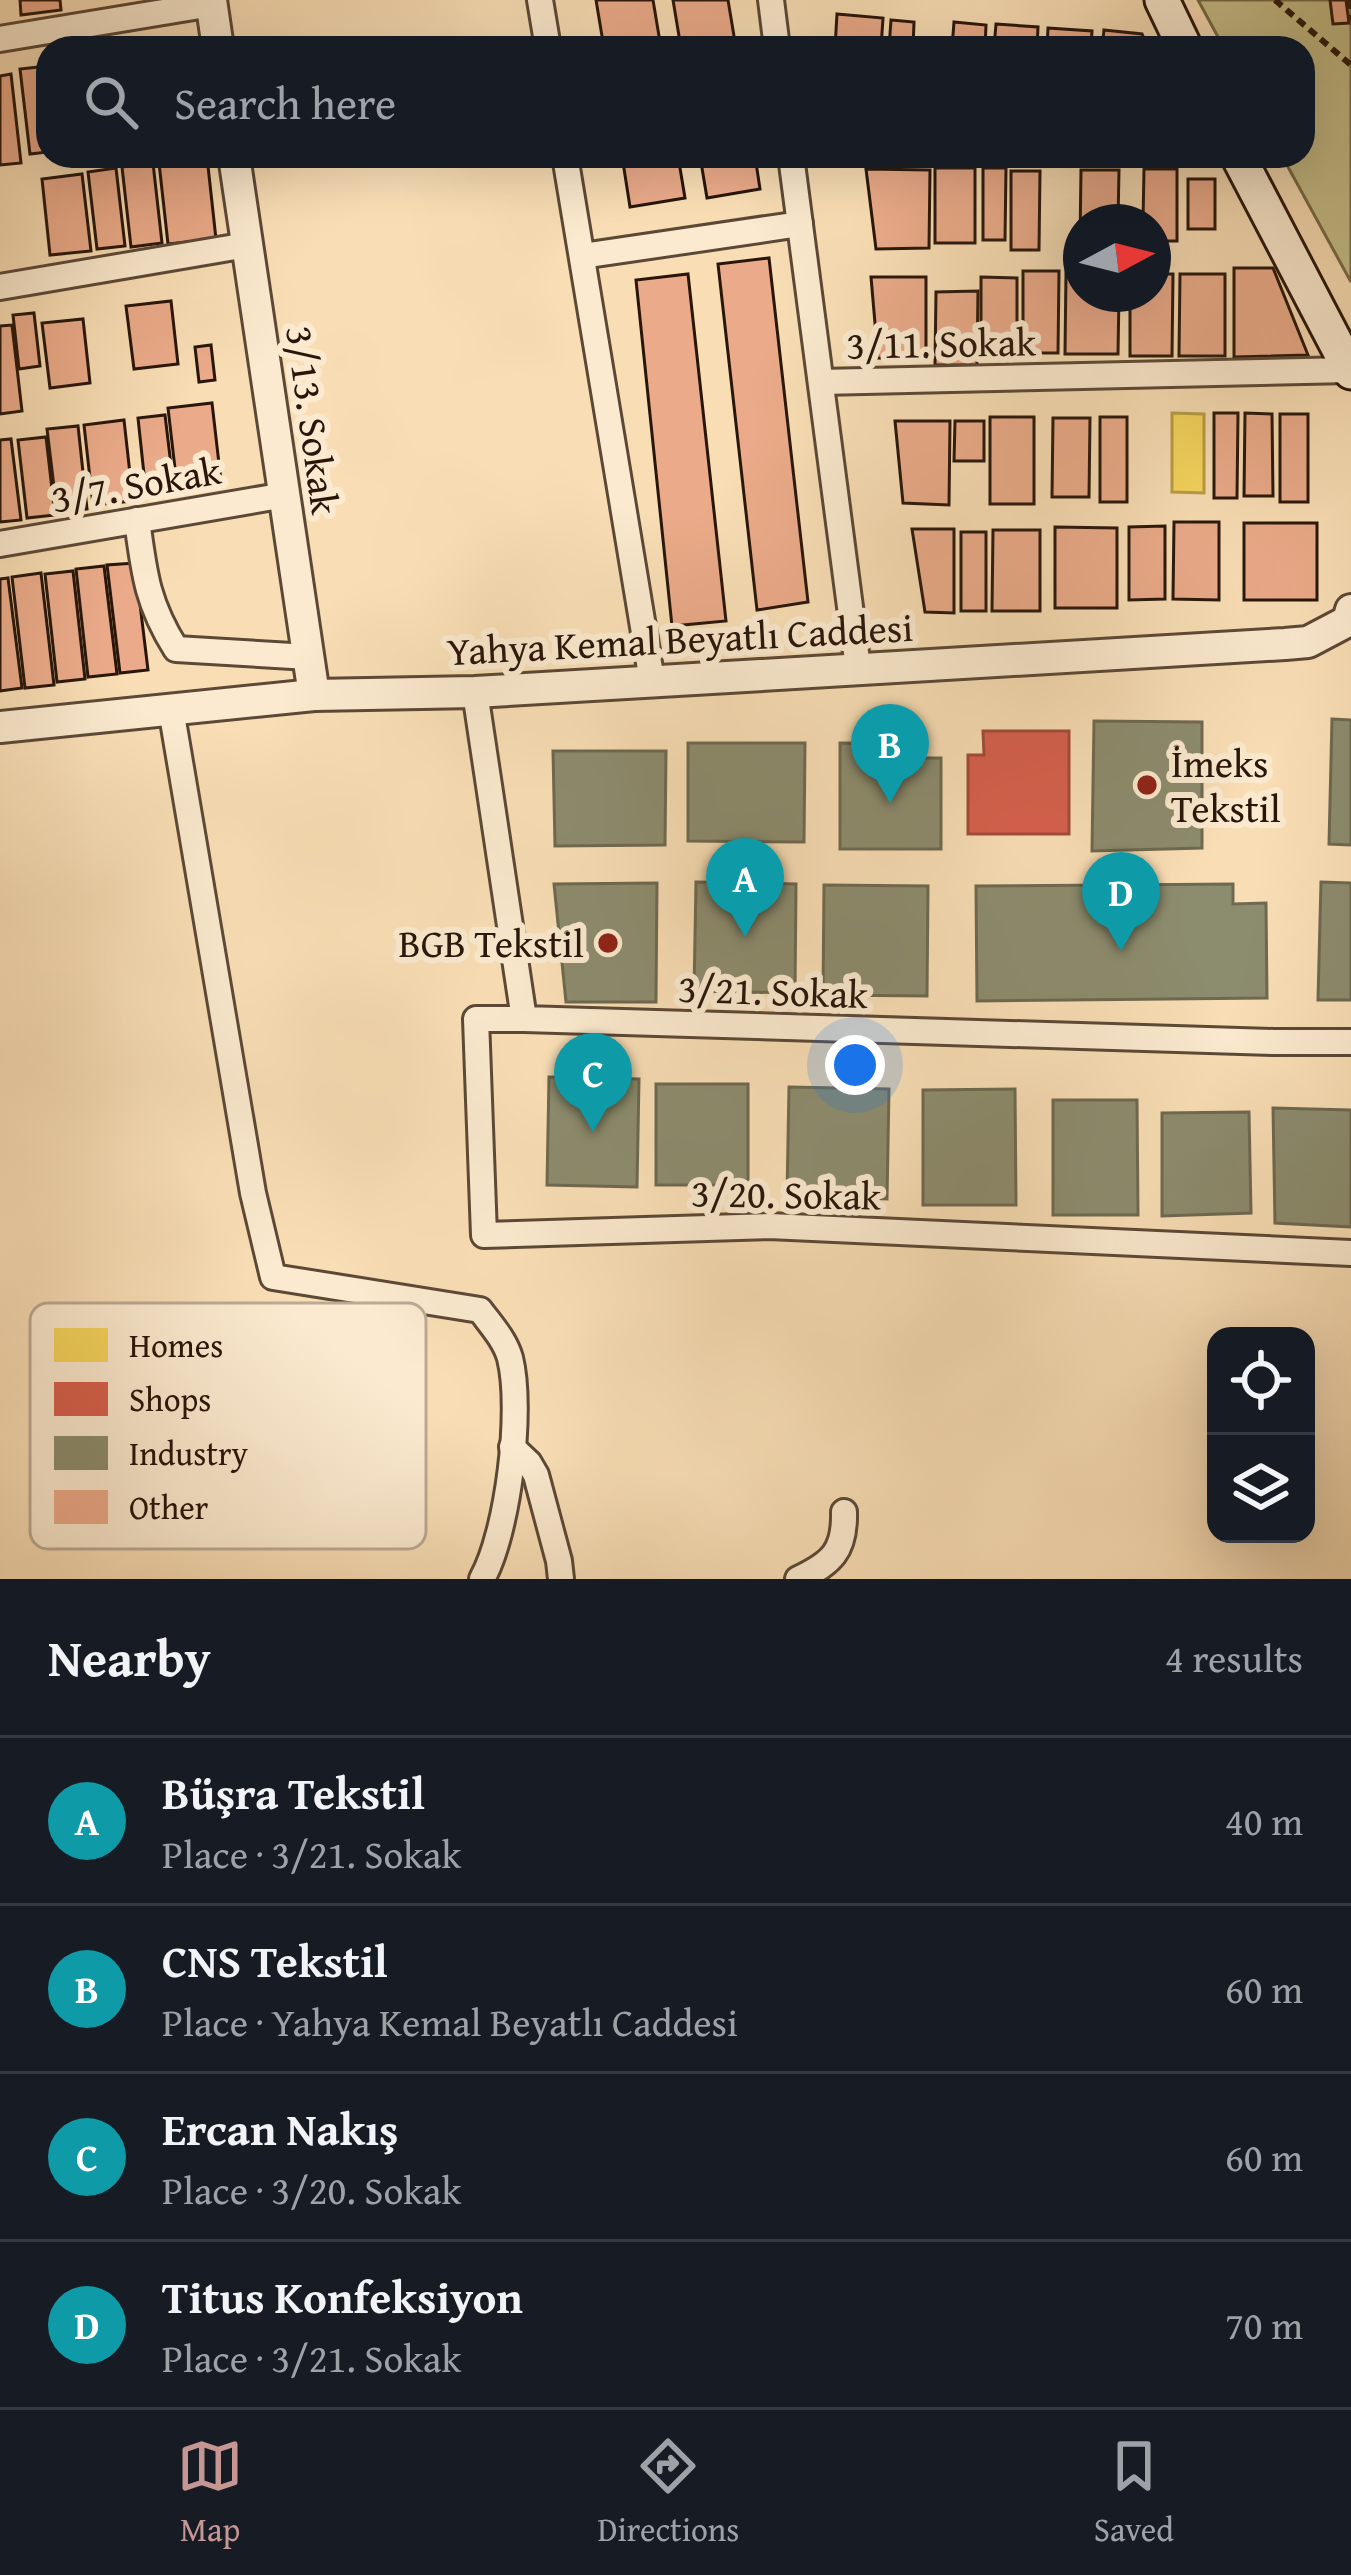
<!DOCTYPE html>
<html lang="en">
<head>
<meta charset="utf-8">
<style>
  :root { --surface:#171b24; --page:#242831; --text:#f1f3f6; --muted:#9ea1a6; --line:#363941; --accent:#c59692 }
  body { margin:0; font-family:"Gentium Book Plus",serif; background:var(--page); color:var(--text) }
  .controls { position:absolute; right:36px; bottom:36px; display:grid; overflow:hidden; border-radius:24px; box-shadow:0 12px 48px #0002 }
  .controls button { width:108px; height:108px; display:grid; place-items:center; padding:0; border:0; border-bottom:3px solid var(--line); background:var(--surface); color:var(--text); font:60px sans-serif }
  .compass { position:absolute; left:1063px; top:204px; width:108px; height:108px; border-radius:50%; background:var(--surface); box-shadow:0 12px 48px #0002; rotate:83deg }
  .you { position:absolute; left:855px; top:1065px; width:42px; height:42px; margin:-30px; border:9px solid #fff; border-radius:50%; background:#1a73e8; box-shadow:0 0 0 18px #1a73e833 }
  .badge { display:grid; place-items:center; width:78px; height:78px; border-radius:50%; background:var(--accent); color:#fff; font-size:39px; font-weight:700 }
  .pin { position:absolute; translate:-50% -99px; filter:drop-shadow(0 3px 6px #0008) }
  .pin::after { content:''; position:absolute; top:63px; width:42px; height:36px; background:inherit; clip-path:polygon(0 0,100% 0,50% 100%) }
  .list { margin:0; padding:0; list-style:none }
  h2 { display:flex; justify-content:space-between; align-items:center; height:156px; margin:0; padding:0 48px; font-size:51px }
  h2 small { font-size:39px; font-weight:400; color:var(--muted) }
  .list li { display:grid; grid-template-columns:78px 1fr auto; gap:36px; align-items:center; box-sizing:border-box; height:168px; padding:0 48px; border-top:3px solid var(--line) }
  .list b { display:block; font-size:45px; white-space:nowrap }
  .list p { margin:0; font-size:39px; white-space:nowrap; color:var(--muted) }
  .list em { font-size:39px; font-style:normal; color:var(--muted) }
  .icon { flex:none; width:66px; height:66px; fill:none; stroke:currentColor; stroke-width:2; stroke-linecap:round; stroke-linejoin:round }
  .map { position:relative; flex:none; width:1351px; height:1579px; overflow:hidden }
  .search { position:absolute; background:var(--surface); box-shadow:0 12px 48px #0002; left:36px; right:36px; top:36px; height:132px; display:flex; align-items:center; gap:30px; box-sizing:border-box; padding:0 42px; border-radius:36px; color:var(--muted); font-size:45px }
  .sheet { height:828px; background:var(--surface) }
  nav { display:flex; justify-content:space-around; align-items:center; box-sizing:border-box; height:168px; border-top:3px solid var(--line); background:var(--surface); font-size:33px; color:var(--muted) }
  nav a { display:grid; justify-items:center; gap:6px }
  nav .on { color:var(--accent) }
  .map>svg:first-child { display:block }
</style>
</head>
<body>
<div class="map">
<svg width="1351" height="1579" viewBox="0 0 1351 1579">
  <rect width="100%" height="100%" fill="#f9deb5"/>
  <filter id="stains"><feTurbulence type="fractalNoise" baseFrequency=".00167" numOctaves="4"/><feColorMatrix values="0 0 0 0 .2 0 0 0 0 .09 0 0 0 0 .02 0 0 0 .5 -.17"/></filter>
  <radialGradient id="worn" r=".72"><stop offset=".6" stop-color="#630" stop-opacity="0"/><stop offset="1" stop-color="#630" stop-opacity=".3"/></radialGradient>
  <path fill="#c4bf89" stroke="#766a4a" stroke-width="3" d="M 1198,0 L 1351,0 L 1351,282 L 1282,156 L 1303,156 L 1303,48 L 1224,48 Z"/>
  <path fill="#f6d55c" stroke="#b89c44" stroke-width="3" d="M 1172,413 L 1204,414 L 1204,493 L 1172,492 Z"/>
  <path fill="#d6604d" stroke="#a24a39" stroke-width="3" d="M 983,731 L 1069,731 L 1069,834 L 968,834 L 968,755 L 984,755 Z"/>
  <g fill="#8c8c6e" stroke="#6e6950" stroke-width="3">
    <path d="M 1332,719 L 1351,720 L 1351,845 L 1329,844 Z"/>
    <path d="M 1094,721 L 1202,722 L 1202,848 L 1092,851 Z"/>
    <path d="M 688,743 L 805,743 L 804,842 L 688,841 Z"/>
    <path d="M 840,743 L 923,744 L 923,758 L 941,758 L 941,849 L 840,849 Z"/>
    <path d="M 553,751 L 666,751 L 665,845 L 555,846 Z"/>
    <path d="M 696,882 L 796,884 L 795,993 L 694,991 Z"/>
    <path d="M 1321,882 L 1351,883 L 1351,1000 L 1318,1000 Z"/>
    <path d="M 657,883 L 656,1002 L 566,1002 L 554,884 Z"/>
    <path d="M 1233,884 L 1233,904 L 1266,903 L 1267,998 L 977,1001 L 976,886 Z"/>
    <path d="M 824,885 L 928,886 L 927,996 L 823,995 Z"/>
    <path d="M 549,1077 L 639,1079 L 637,1187 L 547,1185 Z"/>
    <rect x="656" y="1084" width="92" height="101"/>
    <path d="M 789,1087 L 889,1089 L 887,1199 L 787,1196 Z"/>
    <path d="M 1015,1089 L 1016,1205 L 923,1205 L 923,1090 Z"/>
    <path d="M 1053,1100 L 1137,1100 L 1138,1215 L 1053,1215 Z"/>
    <path d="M 1273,1108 L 1351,1110 L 1351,1227 L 1275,1223 Z"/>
    <path d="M 1249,1112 L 1251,1213 L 1162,1216 L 1162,1113 Z"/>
  </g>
  <g fill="#ebab8a" stroke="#28160b" stroke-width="3">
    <path d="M 20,0 L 60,0 L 61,10 L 21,15 Z"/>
    <path d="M 596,0 L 653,0 L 661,48 L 604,48 Z"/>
    <path d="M 673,0 L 728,0 L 736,48 L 681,48 Z"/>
    <path d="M 1330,0 L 1346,0 L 1349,23 L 1333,24 Z"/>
    <path d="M 837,14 L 883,18 L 881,48 L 835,48 Z"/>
    <path d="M 891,20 L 914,22 L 913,48 L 889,48 Z"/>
    <path d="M 954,22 L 986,25 L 985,48 L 952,48 Z"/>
    <path d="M 996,24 L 1038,27 L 1037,48 L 994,48 Z"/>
    <path d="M 1048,28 L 1092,31 L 1091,48 L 1047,48 Z"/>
    <path d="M 1104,30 L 1142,34 L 1148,48 L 1102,48 Z"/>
    <path d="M 48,66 L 48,152 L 30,154 L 20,69 Z"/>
    <path d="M 11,74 L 21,163 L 0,165 L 0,76 Z"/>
    <path d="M 622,156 L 678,156 L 685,198 L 630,207 Z"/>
    <path d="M 700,156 L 755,156 L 760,189 L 707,198 Z"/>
    <path d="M 207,157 L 216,239 L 168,244 L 159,163 Z"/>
    <path d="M 153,163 L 162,243 L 131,247 L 122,167 Z"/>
    <path d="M 116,168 L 125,246 L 97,249 L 88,172 Z"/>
    <rect x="935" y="168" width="40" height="75"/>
    <path d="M 983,168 L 1006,168 L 1005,240 L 983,240 Z"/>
    <path d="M 866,169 L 930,170 L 929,248 L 876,249 Z"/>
    <path d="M 1144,169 L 1177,169 L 1177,241 L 1153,241 L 1153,222 L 1143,222 Z"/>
    <path d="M 1081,170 L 1119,170 L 1118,222 L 1081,222 L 1080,242 Z"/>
    <path d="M 1011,171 L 1040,171 L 1039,250 L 1011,250 Z"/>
    <path d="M 82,174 L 91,251 L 50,255 L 42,179 Z"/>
    <rect x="1188" y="179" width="27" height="50"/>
    <path d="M 769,258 L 808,602 L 757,610 L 718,264 Z"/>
    <path d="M 1234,268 L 1273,268 L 1308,355 L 1234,357 Z"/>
    <path d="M 1023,271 L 1059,271 L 1058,353 L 1023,353 Z"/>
    <path d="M 1066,272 L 1081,272 L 1081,294 L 1119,294 L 1118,354 L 1065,354 Z"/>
    <path d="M 688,274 L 726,621 L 672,626 L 636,280 Z"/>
    <path d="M 1153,274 L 1173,274 L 1172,356 L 1130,356 L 1130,294 L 1153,294 Z"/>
    <path d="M 1180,274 L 1225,274 L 1225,356 L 1179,356 Z"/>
    <path d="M 871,277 L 926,277 L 926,359 L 878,358 Z"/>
    <path d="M 981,277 L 1017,278 L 1017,347 L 981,347 Z"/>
    <path d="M 978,291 L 977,365 L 935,365 L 936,292 Z"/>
    <path d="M 171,301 L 178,364 L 134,369 L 126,306 Z"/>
    <path d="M 34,313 L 40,366 L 19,369 L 13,315 Z"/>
    <path d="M 83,319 L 90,383 L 50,388 L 42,323 Z"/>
    <path d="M 12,325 L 22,411 L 0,414 L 0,326 Z"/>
    <path d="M 211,345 L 215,380 L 199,382 L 195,347 Z"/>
    <path d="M 212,403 L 221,481 L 177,486 L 168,408 Z"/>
    <path d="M 1214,413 L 1238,413 L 1237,498 L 1214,498 Z"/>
    <path d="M 1245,413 L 1272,414 L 1273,496 L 1244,496 Z"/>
    <rect x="1280" y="414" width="28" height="88"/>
    <path d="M 165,415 L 174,490 L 146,493 L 138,418 Z"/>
    <rect x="990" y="417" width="44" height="87"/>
    <rect x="1100" y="417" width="27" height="85"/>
    <path d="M 1053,418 L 1090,418 L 1089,497 L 1052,497 Z"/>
    <path d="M 124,420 L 133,501 L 93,505 L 84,425 Z"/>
    <path d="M 895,421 L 950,421 L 949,505 L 903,503 Z"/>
    <path d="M 955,421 L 984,421 L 984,461 L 954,461 Z"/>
    <path d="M 78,426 L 87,509 L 57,512 L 47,429 Z"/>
    <path d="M 46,437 L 55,515 L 27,518 L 18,440 Z"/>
    <path d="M 11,439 L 21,520 L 0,522 L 0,440 Z"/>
    <path d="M 1174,522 L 1219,522 L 1219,600 L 1173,599 Z"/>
    <rect x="1244" y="523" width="73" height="77"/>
    <path d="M 1165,526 L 1165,599 L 1129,600 L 1129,527 Z"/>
    <path d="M 1055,527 L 1117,528 L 1117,608 L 1055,608 Z"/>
    <path d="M 912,529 L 954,529 L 954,613 L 925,612 Z"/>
    <path d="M 993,530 L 1040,530 L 1040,611 L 992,611 Z"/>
    <rect x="961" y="532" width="25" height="79"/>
    <path d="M 135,563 L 148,670 L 120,673 L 107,565 Z"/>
    <path d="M 104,566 L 117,674 L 88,677 L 76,569 Z"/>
    <path d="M 73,571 L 85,679 L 57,682 L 45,574 Z"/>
    <path d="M 41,573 L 54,685 L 25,688 L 12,577 Z"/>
    <path d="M 8,578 L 22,688 L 0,691 L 0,579 Z"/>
  </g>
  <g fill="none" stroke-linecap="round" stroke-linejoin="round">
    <g stroke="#5c4836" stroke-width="30">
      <g id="minor">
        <path d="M 540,0 L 548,48"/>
        <path d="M 771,0 L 777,48"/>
        <path d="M 0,39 L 212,4"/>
        <path d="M 565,156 L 652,681"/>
        <path d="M 791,156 L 858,668"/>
        <path d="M 582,256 L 800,224"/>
        <path d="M 0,287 L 247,245"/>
        <path d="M 821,382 L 1350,370"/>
        <path d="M 137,520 C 144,573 147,603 176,649 L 309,657"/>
        <path d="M 0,544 L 285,495"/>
        <path d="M 475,692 L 524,1019 L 1274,1042 L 1351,1042"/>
        <path d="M 171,709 L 253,1193 L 273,1277 L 480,1310 C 491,1325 505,1340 510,1358 C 523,1410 508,1533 482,1579"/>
        <path d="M 524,1019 L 476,1019 L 484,1235 L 769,1226 L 1351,1253"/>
        <path d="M 512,1447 L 529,1463 L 536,1475 L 559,1561 L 561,1579"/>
        <path d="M 798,1579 C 832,1563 845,1551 844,1512"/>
      </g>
    </g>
    <g stroke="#5c4836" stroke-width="36">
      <g id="tertiary">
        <path d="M 211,0 L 218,48"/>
        <path d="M 234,156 L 314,695"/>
        <path d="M 0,727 L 314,695 L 475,692 L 1285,644 L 1308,642 L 1348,621 L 1351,610"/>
      </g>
    </g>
    <g stroke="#28160b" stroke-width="39">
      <g id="secondary">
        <path d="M 1162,0 L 1185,48"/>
        <path d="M 1238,156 L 1351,372"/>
      </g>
    </g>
    <g stroke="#28160b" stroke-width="6" stroke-dasharray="9 6" stroke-linecap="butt">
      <path d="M 1275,0 L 1351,65"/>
      <path d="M 1348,0 L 1351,20"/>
    </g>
    <use href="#minor" stroke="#fbeacf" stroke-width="24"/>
    <use href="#tertiary" stroke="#fbeacf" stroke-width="30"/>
    <use href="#secondary" stroke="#fbeacf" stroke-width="33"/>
  </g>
  <g fill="#8f2418" stroke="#fbeacf" stroke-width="4.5">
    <circle cx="1147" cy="785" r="12"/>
    <circle cx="608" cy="943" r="12"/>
  </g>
  <g text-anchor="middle" stroke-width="12" stroke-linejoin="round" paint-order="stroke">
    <g font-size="39" fill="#28160b" stroke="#fbeacf">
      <text transform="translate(941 343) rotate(-1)" y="14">3/11. Sokak</text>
      <text transform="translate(313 420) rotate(82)" y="14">3/13. Sokak</text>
      <text transform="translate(136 484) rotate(-10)" y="14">3/7. Sokak</text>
      <text transform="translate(680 639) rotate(-3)" y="14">Yahya Kemal Beyatlı Caddesi</text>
      <text transform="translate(773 991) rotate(2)" y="14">3/21. Sokak</text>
      <text transform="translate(786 1194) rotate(1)" y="14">3/20. Sokak</text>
    </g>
    <g font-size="39" fill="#28160b" stroke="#fbeacf" text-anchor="start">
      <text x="1171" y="777">İmeks<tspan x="1171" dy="45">Tekstil</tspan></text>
      <text x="584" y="957" text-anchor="end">BGB Tekstil</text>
    </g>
  </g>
  <rect x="30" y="1303" width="396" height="246" rx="18" fill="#fbeacf" stroke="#bcaa94" stroke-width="3"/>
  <rect x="54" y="1328" width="54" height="34" fill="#f6d55c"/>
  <rect x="54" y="1382" width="54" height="34" fill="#d6604d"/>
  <rect x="54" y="1436" width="54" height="34" fill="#8c8c6e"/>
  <rect x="54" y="1490" width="54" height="34" fill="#ebab8a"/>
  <g font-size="33" fill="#28160b">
    <text x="129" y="1357">Homes</text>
    <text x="129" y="1411">Shops</text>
    <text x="129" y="1465">Industry</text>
    <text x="129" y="1519">Other</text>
  </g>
  <rect width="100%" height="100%" filter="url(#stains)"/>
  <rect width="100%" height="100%" fill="url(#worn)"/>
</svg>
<div class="controls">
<button><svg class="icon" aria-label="locate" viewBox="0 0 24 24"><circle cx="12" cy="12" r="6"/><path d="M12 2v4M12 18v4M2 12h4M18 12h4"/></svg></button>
<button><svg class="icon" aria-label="layers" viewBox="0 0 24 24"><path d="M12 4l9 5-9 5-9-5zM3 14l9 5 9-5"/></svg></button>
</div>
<svg class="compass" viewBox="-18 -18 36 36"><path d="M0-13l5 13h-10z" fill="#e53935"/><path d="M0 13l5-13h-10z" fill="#9ea1a6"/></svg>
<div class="you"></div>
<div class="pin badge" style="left:745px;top:937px;background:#0f9aa8">A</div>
<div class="pin badge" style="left:890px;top:803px;background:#0f9aa8">B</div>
<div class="pin badge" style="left:593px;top:1132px;background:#0f9aa8">C</div>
<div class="pin badge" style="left:1121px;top:951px;background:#0f9aa8">D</div>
<div class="search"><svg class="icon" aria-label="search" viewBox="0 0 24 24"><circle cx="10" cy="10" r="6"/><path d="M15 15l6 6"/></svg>Search here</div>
</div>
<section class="sheet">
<h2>Nearby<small>4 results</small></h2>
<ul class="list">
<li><span class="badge" style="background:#0f9aa8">A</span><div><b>Büşra Tekstil</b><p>Place · 3/21. Sokak</p></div><em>40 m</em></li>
<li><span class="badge" style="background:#0f9aa8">B</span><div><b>CNS Tekstil</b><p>Place · Yahya Kemal Beyatlı Caddesi</p></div><em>60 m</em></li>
<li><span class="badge" style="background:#0f9aa8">C</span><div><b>Ercan Nakış</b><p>Place · 3/20. Sokak</p></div><em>60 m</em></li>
<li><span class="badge" style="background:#0f9aa8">D</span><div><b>Titus Konfeksiyon</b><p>Place · 3/21. Sokak</p></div><em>70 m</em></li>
</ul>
</section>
<nav>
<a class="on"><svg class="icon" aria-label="map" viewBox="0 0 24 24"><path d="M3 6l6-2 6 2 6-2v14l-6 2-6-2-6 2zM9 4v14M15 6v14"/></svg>Map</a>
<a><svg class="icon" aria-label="directions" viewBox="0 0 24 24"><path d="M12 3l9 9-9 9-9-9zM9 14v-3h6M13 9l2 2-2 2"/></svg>Directions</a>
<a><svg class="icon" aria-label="saved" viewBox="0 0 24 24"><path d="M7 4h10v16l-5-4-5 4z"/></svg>Saved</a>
</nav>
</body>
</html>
